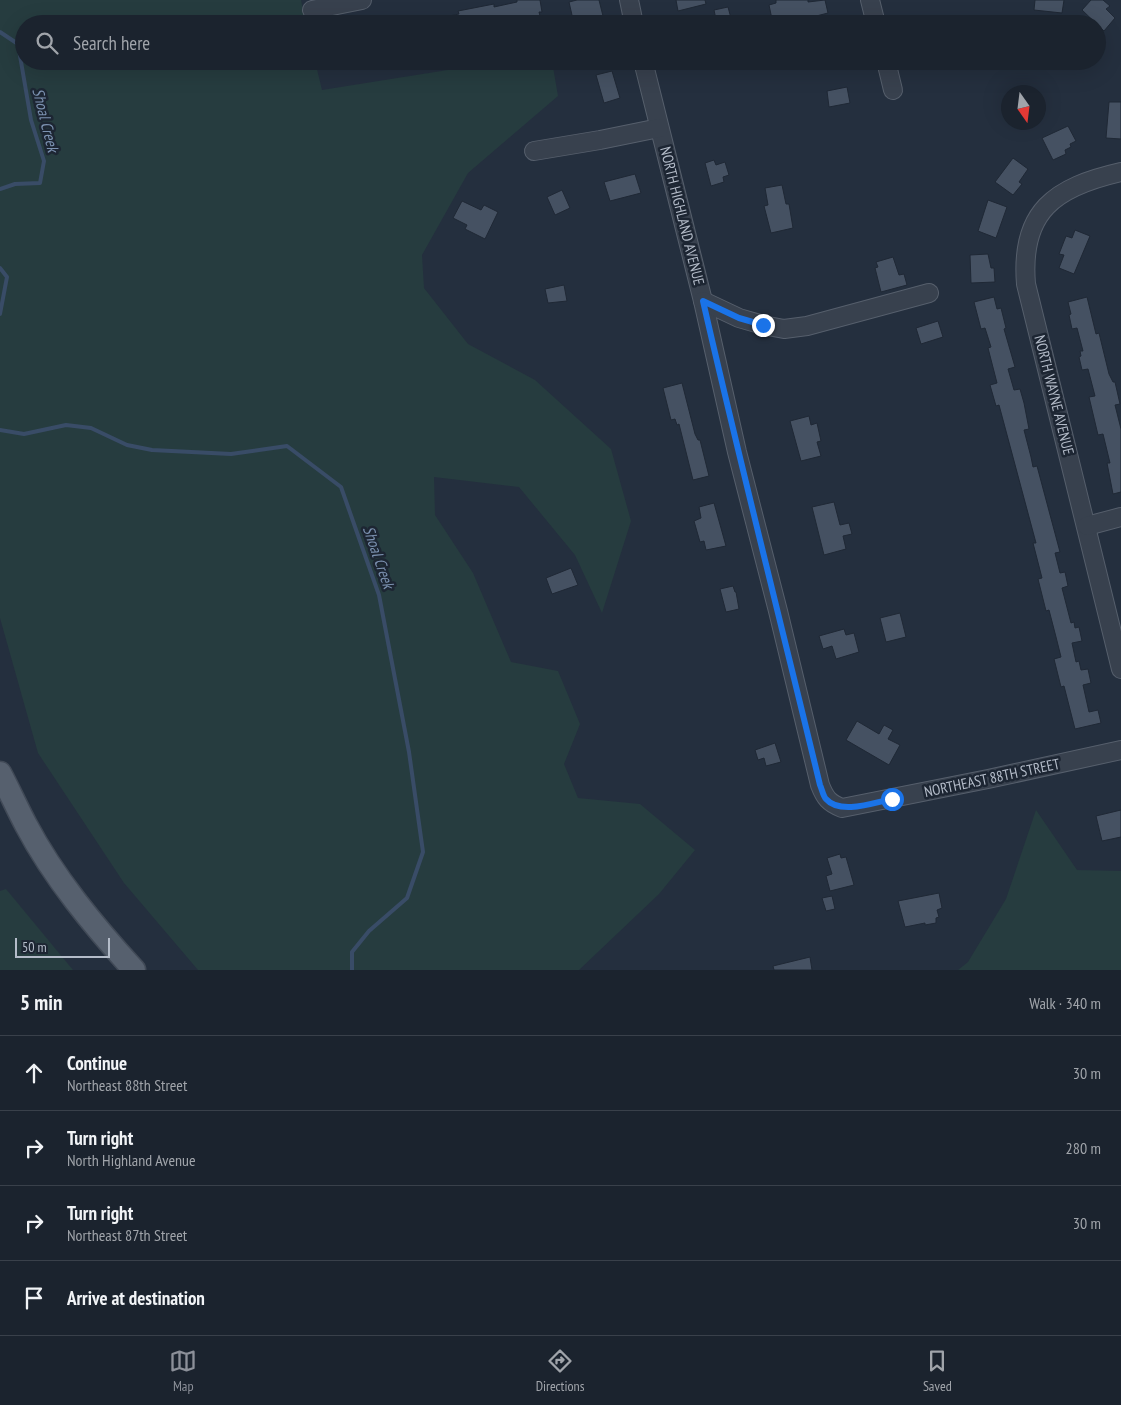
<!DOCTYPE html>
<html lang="en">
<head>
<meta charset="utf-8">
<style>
  :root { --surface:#1b232e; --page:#282f3a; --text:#f1f3f6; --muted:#a0a4aa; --line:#39404a; --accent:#8c9099 }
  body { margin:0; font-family:"PT Sans Narrow",sans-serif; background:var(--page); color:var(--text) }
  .compass { position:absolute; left:1001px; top:85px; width:45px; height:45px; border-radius:50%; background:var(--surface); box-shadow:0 5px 20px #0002; rotate:166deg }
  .scale { position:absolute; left:15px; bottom:12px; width:95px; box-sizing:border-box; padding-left:5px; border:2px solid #b4bcc9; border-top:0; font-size:14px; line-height:18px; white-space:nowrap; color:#b4bcc9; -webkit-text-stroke:4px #1d2633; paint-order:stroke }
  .stop { position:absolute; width:15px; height:15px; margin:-11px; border:4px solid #1a73e8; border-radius:50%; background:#fff }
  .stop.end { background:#1a73e8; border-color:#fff; box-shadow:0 1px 5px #0008 }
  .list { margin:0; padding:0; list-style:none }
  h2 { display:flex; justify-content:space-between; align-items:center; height:65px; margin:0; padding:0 20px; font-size:21px }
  h2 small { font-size:16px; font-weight:400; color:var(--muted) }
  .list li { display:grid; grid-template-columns:32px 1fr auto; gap:15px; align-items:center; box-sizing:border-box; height:75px; padding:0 20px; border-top:1px solid var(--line) }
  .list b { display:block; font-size:19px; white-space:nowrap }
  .list p { margin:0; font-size:16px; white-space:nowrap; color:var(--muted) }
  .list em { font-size:16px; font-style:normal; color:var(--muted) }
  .icon { flex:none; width:28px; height:28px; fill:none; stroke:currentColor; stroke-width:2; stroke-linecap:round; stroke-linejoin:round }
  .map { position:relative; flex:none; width:1121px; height:970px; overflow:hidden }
  .search { position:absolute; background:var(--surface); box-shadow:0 5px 20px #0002; left:15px; right:15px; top:15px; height:55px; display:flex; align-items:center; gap:12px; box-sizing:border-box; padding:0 18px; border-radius:28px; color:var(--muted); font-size:19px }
  .sheet { height:365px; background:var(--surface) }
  nav { display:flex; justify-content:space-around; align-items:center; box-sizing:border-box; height:70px; border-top:1px solid var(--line); background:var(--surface); font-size:14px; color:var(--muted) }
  nav a { display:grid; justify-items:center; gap:2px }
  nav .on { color:var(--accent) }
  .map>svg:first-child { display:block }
</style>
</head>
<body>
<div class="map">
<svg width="1121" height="970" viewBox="0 0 1121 970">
  <rect width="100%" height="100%" fill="#242f3e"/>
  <g fill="#263c3f">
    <path d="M 0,0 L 301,0 L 306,24 L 24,24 L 24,61 L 315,61 L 322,90 L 504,61 L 552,61 L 558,96 L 468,173 L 422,255 L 424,288 L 468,344 L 535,380 L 611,449 L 631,521 L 602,613 L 575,555 L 519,487 L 434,477 L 435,515 L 473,573 L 511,662 L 558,671 L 580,724 L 564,764 L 578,798 L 640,804 L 695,850 L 659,894 L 579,970 L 198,970 L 124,883 L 38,753 L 0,618 Z"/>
    <path d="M 1036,810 L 1077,870 L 1121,871 L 1121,970 L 958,970 L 968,962 L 1006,899 Z"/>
    <path d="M 6,889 L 73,970 L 0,970 L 0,891 Z"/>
  </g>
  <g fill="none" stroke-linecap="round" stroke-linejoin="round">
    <g stroke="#394c67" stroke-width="4">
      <path d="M 0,32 L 18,44 L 31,120 L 44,161 L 40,183 L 15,184 L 0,189"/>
      <path d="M 0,268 L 7,277 L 0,314"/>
      <path d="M 0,430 L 24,434 L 66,425 L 91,428 L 127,445 L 152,450 L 231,454 L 287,446 L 341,487 L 379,595 L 409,752 L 423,852 L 407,898 L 369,931 L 352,952 L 352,970"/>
    </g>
  </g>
  <g fill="#455162" stroke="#1f2835">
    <path d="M 517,0 L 540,0 L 542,12 L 539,12 L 542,24 L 434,24 L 434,19 L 459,14 L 458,11 L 494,4 L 494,7 L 517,2 Z"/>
    <path d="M 577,0 L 599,0 L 603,16 L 600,16 L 601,24 L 574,24 L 569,2 Z"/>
    <path d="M 676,0 L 705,0 L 706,4 L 678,11 Z"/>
    <path d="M 776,0 L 808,0 L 808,2 L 825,0 L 828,13 L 785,24 L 773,24 L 769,5 L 776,3 Z"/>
    <path d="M 1035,0 L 1064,0 L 1062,13 L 1034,10 Z"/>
    <path d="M 1091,0 L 1103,0 L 1110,6 L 1106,9 L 1115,18 L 1104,31 L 1082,10 Z"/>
    <path d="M 728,7 L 732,22 L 717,24 L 714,10 Z"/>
    <path d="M 612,71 L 620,98 L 604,103 L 596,75 Z"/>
    <path d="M 847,87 L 850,103 L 829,107 L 827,91 Z"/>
    <path d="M 1109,102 L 1121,102 L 1121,139 L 1106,138 Z"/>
    <path d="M 1068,126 L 1076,141 L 1070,144 L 1071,147 L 1065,150 L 1066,154 L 1053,160 L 1042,138 Z"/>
    <path d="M 1013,158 L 1028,169 L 1019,182 L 1022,184 L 1013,195 L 995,182 Z"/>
    <path d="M 714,160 L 716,165 L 725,162 L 729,175 L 723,177 L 724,182 L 711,186 L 705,163 Z"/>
    <path d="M 635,174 L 641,193 L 610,201 L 604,182 Z"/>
    <path d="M 782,185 L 786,204 L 789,204 L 793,228 L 771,233 L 764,206 L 768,205 L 765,188 Z"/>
    <path d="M 562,190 L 570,208 L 555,215 L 547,197 Z"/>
    <path d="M 988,200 L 1007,207 L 996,238 L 978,231 Z"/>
    <path d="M 462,201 L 481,210 L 484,205 L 498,212 L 485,239 L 465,229 L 467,225 L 453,218 Z"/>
    <path d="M 1075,230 L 1090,236 L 1074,274 L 1059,268 L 1064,255 L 1059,254 L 1066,236 L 1072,238 Z"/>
    <path d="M 988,254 L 991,268 L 994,268 L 995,282 L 971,283 L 970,255 Z"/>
    <path d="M 893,257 L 899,275 L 904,274 L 907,285 L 881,292 L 875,268 L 878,267 L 876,262 Z"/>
    <path d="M 564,285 L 567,301 L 548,303 L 545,289 Z"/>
    <path d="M 994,297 L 997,309 L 1001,308 L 1006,328 L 1004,329 L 1015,367 L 1008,369 L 1014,390 L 1020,389 L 1024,403 L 1029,429 L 1024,430 L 1031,457 L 1033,467 L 1037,466 L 1060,552 L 1055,553 L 1060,573 L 1065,572 L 1068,586 L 1062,588 L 1071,623 L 1074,622 L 1075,628 L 1079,627 L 1082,641 L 1072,643 L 1076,662 L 1079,661 L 1081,670 L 1088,669 L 1091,683 L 1083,685 L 1089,712 L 1098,710 L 1101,723 L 1075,729 L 1064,686 L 1061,687 L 1054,659 L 1061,657 L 1056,637 L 1049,610 L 1046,611 L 1038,579 L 1042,578 L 1033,543 L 1036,543 L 999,405 L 996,406 L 990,385 L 997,383 L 988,348 L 991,347 L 985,328 L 981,329 L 974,302 Z"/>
    <path d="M 1087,297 L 1096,334 L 1099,333 L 1109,374 L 1113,382 L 1115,382 L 1120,404 L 1115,405 L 1121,429 L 1121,492 L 1113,494 L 1107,463 L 1110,463 L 1103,434 L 1098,435 L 1089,397 L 1095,396 L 1088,369 L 1082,370 L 1079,357 L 1081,356 L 1080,351 L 1083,351 L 1077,328 L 1072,329 L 1069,315 L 1071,314 L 1068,302 Z"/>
    <path d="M 938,321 L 943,337 L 921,344 L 916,328 Z"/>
    <path d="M 682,383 L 695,434 L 698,440 L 700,440 L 709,476 L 693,480 L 679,424 L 677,425 L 675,419 L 671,420 L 663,388 Z"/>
    <path d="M 809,416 L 811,425 L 817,423 L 821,441 L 817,442 L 821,456 L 801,461 L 790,421 Z"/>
    <path d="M 834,502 L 840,525 L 849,523 L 852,534 L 843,536 L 846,549 L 824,555 L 812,507 Z"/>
    <path d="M 714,503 L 726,546 L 706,550 L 704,541 L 700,542 L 694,521 L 701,518 L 699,507 Z"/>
    <path d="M 571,568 L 578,585 L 552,594 L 546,578 Z"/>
    <path d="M 733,586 L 735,592 L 736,592 L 739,609 L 726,612 L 720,589 Z"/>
    <path d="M 900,613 L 906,637 L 886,642 L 880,618 Z"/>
    <path d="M 844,629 L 846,635 L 854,633 L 859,652 L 836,659 L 832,646 L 823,649 L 819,636 Z"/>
    <path d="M 857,721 L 879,734 L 884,725 L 893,730 L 888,739 L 900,745 L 889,765 L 846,740 Z"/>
    <path d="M 775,743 L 781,762 L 766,766 L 764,758 L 758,760 L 755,750 Z"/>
    <path d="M 1121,810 L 1121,837 L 1102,841 L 1096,816 Z"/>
    <path d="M 840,854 L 841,858 L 846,857 L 854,885 L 830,891 L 826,876 L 832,874 L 827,858 Z"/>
    <path d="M 939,893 L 942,908 L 937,910 L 939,917 L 936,918 L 936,923 L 925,925 L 925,923 L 905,927 L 898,901 Z"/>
    <path d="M 832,896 L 835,909 L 826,911 L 822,898 Z"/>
    <path d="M 810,957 L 812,970 L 774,970 L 773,966 Z"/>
  </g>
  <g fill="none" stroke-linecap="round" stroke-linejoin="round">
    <g stroke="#565f6c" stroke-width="20">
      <g id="minor">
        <path d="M 629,0 L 634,24"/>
        <path d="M 870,0 L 876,24"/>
        <path d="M 312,10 L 362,0"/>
        <path d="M 643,61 L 703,301 L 737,452 L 778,611 L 820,785 C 825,798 829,803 842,808 L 988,779 L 1121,750"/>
        <path d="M 886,61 L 893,90"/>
        <path d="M 534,151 L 600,140 L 659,128"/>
        <path d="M 1121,172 C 1055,187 1020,211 1026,284 L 1121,669"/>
        <path d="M 703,301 L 739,318 L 763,325 L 784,329 L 807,326 L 929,293"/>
        <path d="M 1087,526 L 1121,517"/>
      </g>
    </g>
    <g stroke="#414a57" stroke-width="25">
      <path id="major" d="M 0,773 C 9,790 17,808 26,825 C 54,878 94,926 134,970"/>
    </g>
    <use href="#minor" stroke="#38414e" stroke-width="18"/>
    <use href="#major" stroke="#56606e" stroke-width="22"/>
  </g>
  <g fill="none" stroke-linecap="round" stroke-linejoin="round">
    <path stroke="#1a73e8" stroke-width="6" d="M 763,325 L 739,318 L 703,301 C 740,463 781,623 820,785 C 822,789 823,796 826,799 C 840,815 873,803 892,799"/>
  </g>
  <g text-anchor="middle" stroke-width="5" stroke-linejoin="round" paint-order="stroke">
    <g font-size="15" fill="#b4bcc9" stroke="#1d2633">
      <text transform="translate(682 216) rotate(76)" y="5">NORTH HIGHLAND AVENUE</text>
      <text transform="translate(1054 395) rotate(76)" y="5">NORTH WAYNE AVENUE</text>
      <text transform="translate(992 778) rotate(-12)" y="5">NORTHEAST 88TH STREET</text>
    </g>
    <g font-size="16" font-style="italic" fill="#7c92b1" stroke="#1d2633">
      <text transform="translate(46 120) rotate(76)" y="6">Shoal Creek</text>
      <text transform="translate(379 557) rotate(71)" y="6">Shoal Creek</text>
    </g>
  </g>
</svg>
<svg class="compass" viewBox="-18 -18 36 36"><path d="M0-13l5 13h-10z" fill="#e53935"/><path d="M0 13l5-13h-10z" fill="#a0a4aa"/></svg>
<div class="scale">50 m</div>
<div class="stop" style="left:892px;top:799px"></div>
<div class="stop end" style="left:763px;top:325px"></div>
<div class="search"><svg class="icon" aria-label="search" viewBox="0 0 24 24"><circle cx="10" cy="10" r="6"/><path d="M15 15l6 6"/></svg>Search here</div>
</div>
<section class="sheet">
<h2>5 min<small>Walk · 340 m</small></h2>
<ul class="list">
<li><svg class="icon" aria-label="ahead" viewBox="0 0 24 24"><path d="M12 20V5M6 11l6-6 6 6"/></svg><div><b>Continue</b><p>Northeast 88th Street</p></div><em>30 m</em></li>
<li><svg class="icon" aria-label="right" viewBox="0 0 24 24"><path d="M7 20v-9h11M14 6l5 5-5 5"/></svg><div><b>Turn right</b><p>North Highland Avenue</p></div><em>280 m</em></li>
<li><svg class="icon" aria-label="right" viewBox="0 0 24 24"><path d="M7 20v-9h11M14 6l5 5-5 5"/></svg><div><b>Turn right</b><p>Northeast 87th Street</p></div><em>30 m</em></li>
<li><svg class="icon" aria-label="arrive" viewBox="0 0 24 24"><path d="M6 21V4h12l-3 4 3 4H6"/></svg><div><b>Arrive at destination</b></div></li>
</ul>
</section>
<nav>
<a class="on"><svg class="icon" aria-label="map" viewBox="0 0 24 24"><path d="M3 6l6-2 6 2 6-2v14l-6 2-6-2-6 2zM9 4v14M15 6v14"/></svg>Map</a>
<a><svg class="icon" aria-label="directions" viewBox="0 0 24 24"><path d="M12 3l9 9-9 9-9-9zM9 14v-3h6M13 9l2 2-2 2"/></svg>Directions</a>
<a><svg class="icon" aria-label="saved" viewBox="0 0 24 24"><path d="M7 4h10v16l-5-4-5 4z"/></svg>Saved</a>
</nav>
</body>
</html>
